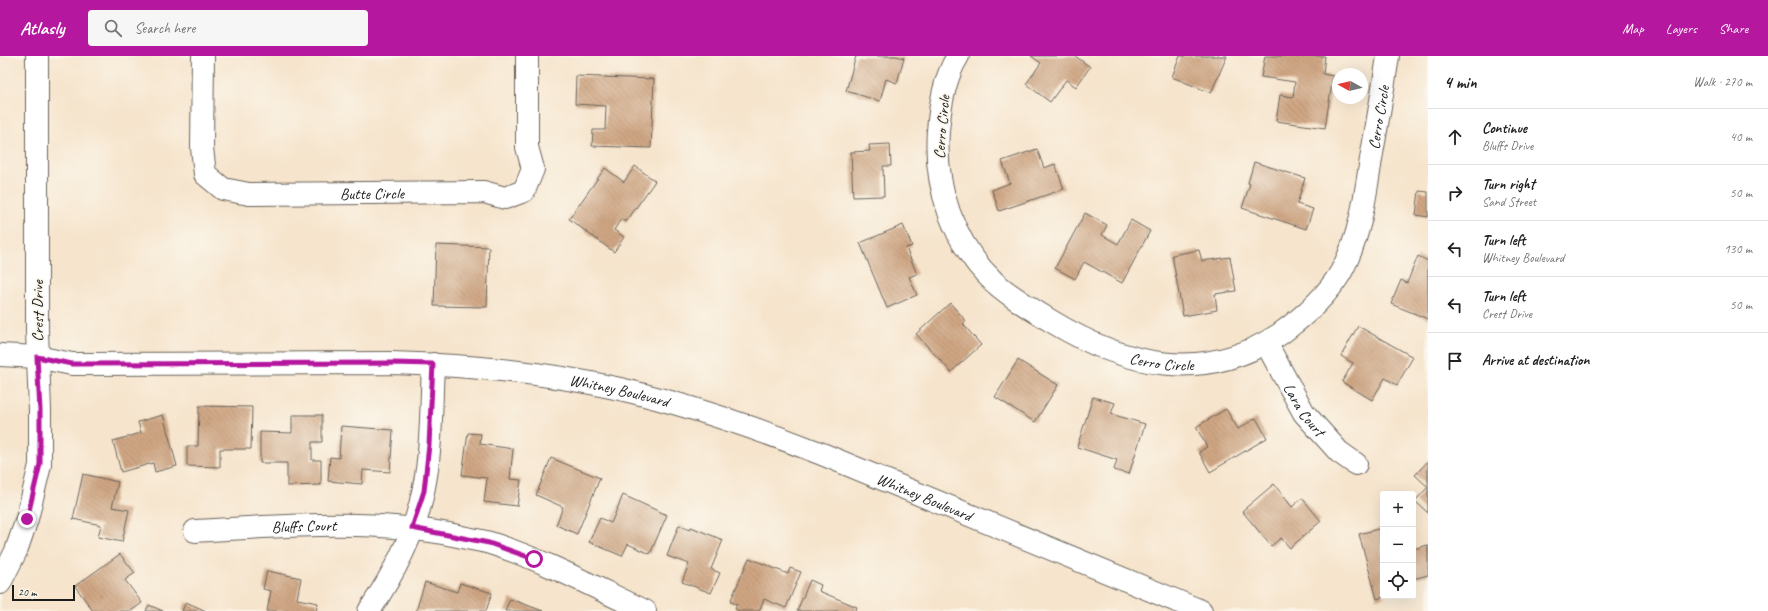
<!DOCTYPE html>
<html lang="en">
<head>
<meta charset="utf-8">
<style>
  :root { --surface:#fff; --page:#f6f6f6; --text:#222; --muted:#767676; --line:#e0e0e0; --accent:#b5179e }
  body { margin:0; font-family:Caveat,sans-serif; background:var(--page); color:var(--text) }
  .controls { position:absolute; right:12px; bottom:12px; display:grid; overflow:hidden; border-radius:4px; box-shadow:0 4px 16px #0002 }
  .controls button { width:36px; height:36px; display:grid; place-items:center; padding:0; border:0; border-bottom:1px solid var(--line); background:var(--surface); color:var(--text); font:20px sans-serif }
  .compass { position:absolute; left:1332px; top:12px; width:36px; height:36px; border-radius:50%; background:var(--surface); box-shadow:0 4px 16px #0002; rotate:278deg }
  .scale { position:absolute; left:12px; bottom:10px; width:63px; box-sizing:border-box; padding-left:4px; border:2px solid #1c1c1c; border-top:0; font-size:11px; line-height:14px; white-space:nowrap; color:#1c1c1c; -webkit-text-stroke:3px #fbf7ec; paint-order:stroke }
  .stop { position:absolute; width:12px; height:12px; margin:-9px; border:3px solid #b5179e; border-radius:50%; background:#fff }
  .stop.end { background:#b5179e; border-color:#fff; box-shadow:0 1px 4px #0008 }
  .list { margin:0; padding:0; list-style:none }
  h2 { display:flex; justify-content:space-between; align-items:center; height:52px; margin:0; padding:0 16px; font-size:17px }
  h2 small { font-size:13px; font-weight:400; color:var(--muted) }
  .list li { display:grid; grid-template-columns:26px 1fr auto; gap:12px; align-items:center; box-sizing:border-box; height:56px; padding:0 16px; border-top:1px solid var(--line) }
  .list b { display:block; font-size:15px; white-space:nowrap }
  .list p { margin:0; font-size:13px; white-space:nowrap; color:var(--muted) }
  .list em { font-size:13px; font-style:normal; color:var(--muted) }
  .icon { flex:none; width:22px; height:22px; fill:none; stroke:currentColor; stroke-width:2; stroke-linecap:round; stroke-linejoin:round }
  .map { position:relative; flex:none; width:1428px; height:555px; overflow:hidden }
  header { display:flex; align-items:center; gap:24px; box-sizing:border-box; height:56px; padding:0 20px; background:var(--accent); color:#fff }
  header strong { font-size:19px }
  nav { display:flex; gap:22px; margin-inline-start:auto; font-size:14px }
  .search { width:280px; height:36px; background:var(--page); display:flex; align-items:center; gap:10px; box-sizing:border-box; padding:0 14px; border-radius:4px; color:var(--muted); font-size:15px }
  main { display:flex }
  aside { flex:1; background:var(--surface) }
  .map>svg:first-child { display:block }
</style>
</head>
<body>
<header>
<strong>Atlasly</strong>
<div class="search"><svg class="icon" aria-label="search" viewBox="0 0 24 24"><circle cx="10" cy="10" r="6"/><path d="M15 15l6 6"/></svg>Search here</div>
<nav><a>Map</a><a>Layers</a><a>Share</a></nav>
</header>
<main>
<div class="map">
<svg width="1428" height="555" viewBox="0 0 1428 555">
  <defs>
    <pattern id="building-back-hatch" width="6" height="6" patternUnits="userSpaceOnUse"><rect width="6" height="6" fill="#cfa683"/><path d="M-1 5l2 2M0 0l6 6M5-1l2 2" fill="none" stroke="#b18e71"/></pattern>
  </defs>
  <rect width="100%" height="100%" fill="#fbf7ec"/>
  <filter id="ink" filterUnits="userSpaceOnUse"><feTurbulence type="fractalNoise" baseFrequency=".025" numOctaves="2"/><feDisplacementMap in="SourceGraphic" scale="8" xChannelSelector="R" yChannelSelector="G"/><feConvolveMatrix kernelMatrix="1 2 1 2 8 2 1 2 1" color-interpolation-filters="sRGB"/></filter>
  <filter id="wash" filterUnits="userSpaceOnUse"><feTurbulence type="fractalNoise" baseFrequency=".012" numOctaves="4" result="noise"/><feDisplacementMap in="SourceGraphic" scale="16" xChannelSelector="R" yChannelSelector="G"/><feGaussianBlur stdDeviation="0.9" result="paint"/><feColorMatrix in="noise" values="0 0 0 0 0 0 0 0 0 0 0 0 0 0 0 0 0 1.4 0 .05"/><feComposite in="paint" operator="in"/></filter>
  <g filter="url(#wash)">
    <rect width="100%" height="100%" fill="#f6e4cc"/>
    <g id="blocks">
      <g fill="url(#building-back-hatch)">
        <path d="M 856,0 L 896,0 L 904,2 L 897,27 L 886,23 L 880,45 L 846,35 Z"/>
        <path d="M 1031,0 L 1075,0 L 1090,11 L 1076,31 L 1066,24 L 1050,46 L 1026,28 L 1041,7 Z"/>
        <path d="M 1180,0 L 1227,0 L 1211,37 L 1172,21 Z"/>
        <path d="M 1265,0 L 1325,0 L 1323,18 L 1333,20 L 1325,72 L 1276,65 L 1280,39 L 1293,41 L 1295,26 L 1261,21 Z"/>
        <path d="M 576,20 L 654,23 L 651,92 L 592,90 L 593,74 L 605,74 L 606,50 L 575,48 Z"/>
        <path d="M 890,88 L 891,110 L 883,110 L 884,140 L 853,141 L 851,96 L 870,95 L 869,89 Z"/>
        <path d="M 1037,93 L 1044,112 L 1055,108 L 1064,133 L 999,155 L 992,134 L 1010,127 L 1002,105 Z"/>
        <path d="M 1254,106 L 1305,122 L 1297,148 L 1313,153 L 1306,173 L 1242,152 L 1250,128 L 1248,127 Z"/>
        <path d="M 635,110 L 655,125 L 626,166 L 621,163 L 614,174 L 624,181 L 614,196 L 569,163 L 605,112 L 624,126 Z"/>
        <path d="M 1419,135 L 1428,136 L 1428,161 L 1416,159 Z"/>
        <path d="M 1085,157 L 1107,169 L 1102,179 L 1118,188 L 1131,164 L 1150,175 L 1122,227 L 1084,206 L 1075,223 L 1055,212 Z"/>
        <path d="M 903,169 L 912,190 L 906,192 L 917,218 L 909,221 L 917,239 L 887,252 L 860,187 Z"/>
        <path d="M 436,189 L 489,191 L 487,251 L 434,250 Z"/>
        <path d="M 1199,194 L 1202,205 L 1230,201 L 1236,235 L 1215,238 L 1217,254 L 1183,260 L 1172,199 Z"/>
        <path d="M 1418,200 L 1428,205 L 1428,263 L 1391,248 L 1401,224 L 1407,227 Z"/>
        <path d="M 950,247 L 966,265 L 963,268 L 981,289 L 951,316 L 916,278 Z"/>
        <path d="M 1358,270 L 1413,301 L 1397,329 L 1385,322 L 1372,344 L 1342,326 L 1353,307 L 1341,300 Z"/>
        <path d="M 1018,304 L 1058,329 L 1035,366 L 995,341 Z"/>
        <path d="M 1093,341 L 1115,347 L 1111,358 L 1145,368 L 1129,418 L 1114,414 L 1117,404 L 1077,391 Z"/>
        <path d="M 199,350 L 252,351 L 251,393 L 220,393 L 220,411 L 187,410 L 187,390 L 198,390 Z"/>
        <path d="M 1226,353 L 1238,373 L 1256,362 L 1267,382 L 1210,416 L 1199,396 L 1207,391 L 1196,371 Z"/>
        <path d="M 163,359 L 177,410 L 155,416 L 153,407 L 121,416 L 113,385 L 141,377 L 138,366 Z"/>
        <path d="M 292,359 L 322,359 L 322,386 L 312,386 L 312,404 L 321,404 L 321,429 L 287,430 L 287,407 L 260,407 L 260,376 L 292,377 Z"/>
        <path d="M 341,370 L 393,374 L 390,416 L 363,414 L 362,428 L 328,425 L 330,401 L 339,402 Z"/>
        <path d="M 468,377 L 481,378 L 480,388 L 513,393 L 510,423 L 521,424 L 517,450 L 484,446 L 487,422 L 462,419 Z"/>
        <path d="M 551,402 L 600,422 L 577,478 L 556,469 L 563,451 L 536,439 Z"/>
        <path d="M 1428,405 L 1428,457 L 1415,445 L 1428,431 L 1415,419 Z"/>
        <path d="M 83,418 L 118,426 L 112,451 L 129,454 L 122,486 L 98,481 L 101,469 L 73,463 Z"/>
        <path d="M 1274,428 L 1292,451 L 1302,442 L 1321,465 L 1290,492 L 1281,482 L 1271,490 L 1242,455 Z"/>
        <path d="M 623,439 L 667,459 L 650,498 L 628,488 L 622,500 L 589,486 L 600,462 L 611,467 Z"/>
        <path d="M 679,469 L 690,474 L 691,471 L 723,484 L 711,513 L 720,517 L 711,537 L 682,526 L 689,508 L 667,500 Z"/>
        <path d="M 1382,472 L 1383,540 L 1387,540 L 1377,543 L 1359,478 Z"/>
        <path d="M 1428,489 L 1428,519 L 1413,523 L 1413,493 Z"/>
        <path d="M 120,498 L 135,517 L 125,524 L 142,547 L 131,555 L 93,555 L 75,530 Z"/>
        <path d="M 749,502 L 788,518 L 790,512 L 801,516 L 786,552 L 764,543 L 759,555 L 740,555 L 735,553 L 737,548 L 730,546 Z"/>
        <path d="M 267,515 L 301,522 L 297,543 L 318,547 L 316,555 L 267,555 L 271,535 L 263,533 Z"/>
        <path d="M 810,524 L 821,529 L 819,535 L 857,551 L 855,555 L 797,555 Z"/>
        <path d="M 425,526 L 457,536 L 460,527 L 492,537 L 486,555 L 416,555 Z"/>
        <path d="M 510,543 L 543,555 L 505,555 Z"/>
        <path d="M 186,546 L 206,555 L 182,555 Z"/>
        <path d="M 149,549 L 163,555 L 146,555 Z"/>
      </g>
    </g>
  </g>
  <g filter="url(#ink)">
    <use href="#blocks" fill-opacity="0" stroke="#68625a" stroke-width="1"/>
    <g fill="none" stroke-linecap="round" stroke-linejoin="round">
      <g stroke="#68625a" stroke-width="24">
        <g id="minor">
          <path id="s1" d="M 203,0 L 202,92 L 205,118 L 223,133 L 249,138 L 484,136 L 505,142 L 524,135 L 533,113 L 527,91 L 527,0"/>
          <path id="s2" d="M 958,0 C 944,22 940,50 938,75 C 934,130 953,187 994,226 C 1011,241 1031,253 1051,265 C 1125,310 1203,329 1280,278 C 1302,262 1327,240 1341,216 C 1360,181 1365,142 1371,103 C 1377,69 1383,34 1388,0"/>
          <path id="s3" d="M 1266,287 L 1304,357 L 1339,396 L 1356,408"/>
          <path d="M 0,299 L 37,301"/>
          <path id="s4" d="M 195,475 C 283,470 371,462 458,480 C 468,483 480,484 490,487 C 544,504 594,531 645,555"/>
          <path d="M 369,555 C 393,519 415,479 423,436 C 432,395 431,350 433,308"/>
        </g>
      </g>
      <g stroke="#68625a" stroke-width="24">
        <g id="tertiary">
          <path id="s5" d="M 37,301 L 72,308 L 392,307 C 469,309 545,316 620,333 C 689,349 756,372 822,398 L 1201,555"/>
          <path d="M 0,527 L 16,495 L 27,463 L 40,409 L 40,354 L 37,275 L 37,0"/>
        </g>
      </g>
      <use href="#minor" stroke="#fff" stroke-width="22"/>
      <use href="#tertiary" stroke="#fff" stroke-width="22"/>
    </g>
  </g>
  <g fill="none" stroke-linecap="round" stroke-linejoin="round" filter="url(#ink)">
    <path stroke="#b5179e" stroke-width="5" d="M 27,463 L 40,408 L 40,354 L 37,301 L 72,308 L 392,307 L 433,308 L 429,389 L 424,435 L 412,472 L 489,487 L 534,503"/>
  </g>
  <g text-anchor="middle" stroke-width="3.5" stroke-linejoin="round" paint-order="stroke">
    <g font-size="16" fill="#1c1c1c" stroke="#fbf7ec">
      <text dy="6" stroke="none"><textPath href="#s2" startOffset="805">Cerro Circle</textPath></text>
      <text transform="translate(941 71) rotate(-85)" y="6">Cerro Circle</text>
      <text dy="6" stroke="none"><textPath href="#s1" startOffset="291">Butte Circle</textPath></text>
      <text transform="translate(37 255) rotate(-90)" y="6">Crest Drive</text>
      <text dy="6" stroke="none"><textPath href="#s2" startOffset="433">Cerro Circle</textPath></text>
      <text dy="6" stroke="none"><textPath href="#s5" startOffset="585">Whitney Boulevard</textPath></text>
      <text dy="6" stroke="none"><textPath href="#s3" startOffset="77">Lara Court</textPath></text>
      <text dy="6" stroke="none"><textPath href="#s5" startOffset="909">Whitney Boulevard</textPath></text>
      <text dy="6" stroke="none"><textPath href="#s4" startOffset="109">Bluffs Court</textPath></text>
    </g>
  </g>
</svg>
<div class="controls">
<button>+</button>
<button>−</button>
<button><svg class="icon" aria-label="locate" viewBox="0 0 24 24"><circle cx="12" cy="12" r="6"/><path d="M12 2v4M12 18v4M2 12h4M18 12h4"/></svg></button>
</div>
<svg class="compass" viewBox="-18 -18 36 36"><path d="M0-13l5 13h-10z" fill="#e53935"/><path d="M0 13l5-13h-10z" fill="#767676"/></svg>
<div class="scale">20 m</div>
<div class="stop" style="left:534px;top:503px"></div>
<div class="stop end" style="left:27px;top:463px"></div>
</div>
<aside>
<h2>4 min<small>Walk · 270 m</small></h2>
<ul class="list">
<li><svg class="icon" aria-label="ahead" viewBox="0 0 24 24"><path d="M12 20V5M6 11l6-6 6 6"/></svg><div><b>Continue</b><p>Bluffs Drive</p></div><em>40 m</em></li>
<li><svg class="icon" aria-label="right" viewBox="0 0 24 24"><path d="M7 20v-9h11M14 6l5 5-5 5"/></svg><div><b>Turn right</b><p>Sand Street</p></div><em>50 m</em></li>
<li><svg class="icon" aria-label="left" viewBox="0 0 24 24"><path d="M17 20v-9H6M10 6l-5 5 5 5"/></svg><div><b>Turn left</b><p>Whitney Boulevard</p></div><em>130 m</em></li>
<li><svg class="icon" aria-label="left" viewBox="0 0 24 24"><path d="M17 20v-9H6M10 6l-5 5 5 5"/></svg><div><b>Turn left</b><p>Crest Drive</p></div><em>50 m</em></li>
<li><svg class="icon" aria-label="arrive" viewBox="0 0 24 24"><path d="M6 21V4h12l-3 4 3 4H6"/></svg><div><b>Arrive at destination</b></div></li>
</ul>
</aside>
</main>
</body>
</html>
